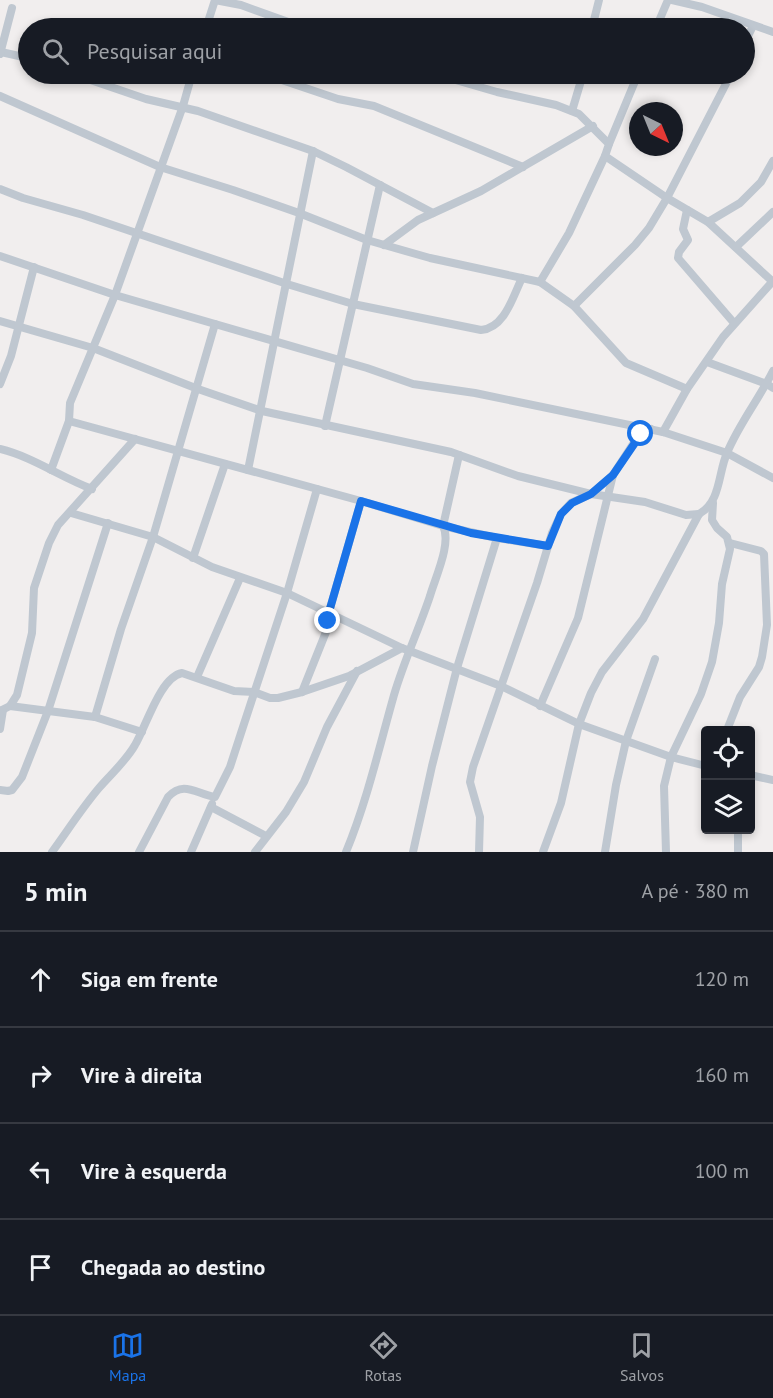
<!DOCTYPE html>
<html lang="pt">
<head>
<meta charset="utf-8">
<style>
  :root { --surface:#171b24; --page:#242831; --text:#f1f3f6; --muted:#9ea1a6; --line:#363941; --accent:#1a73e8 }
  body { margin:0; font-family:"PT Sans",sans-serif; background:var(--page); color:var(--text) }
  .controls { position:absolute; right:18px; bottom:18px; display:grid; overflow:hidden; border-radius:6px; box-shadow:0 3px 9px #0003 }
  .controls button { width:54px; height:54px; display:grid; place-items:center; padding:0; border:0; border-bottom:2px solid var(--line); background:var(--surface); color:var(--text); font:30px sans-serif }
  .compass { position:absolute; left:629px; top:102px; width:54px; height:54px; border-radius:50%; background:var(--surface); box-shadow:0 3px 9px #0003; rotate:137deg }
  .stop { position:absolute; width:18px; height:18px; margin:-14px; border:4px solid #1a73e8; border-radius:50%; background:#fff }
  .stop.end { background:#1a73e8; border-color:#fff; box-shadow:0 2px 6px #0008 }
  .list { margin:0; padding:0; list-style:none }
  h2 { display:flex; justify-content:space-between; align-items:center; height:78px; margin:0; padding:0 24px; font-size:26px }
  h2 small { font-size:20px; font-weight:400; color:var(--muted) }
  .list li { display:grid; grid-template-columns:39px 1fr auto; gap:18px; align-items:center; box-sizing:border-box; height:96px; padding:0 24px; border-top:2px solid var(--line) }
  .list b { display:block; font-size:22px; white-space:nowrap }
  .list em { font-size:20px; font-style:normal; color:var(--muted) }
  .icon { flex:none; width:33px; height:33px; fill:none; stroke:currentColor; stroke-width:2; stroke-linecap:round; stroke-linejoin:round }
  .map { position:relative; flex:none; width:773px; height:852px; overflow:hidden }
  .search { position:absolute; background:var(--surface); box-shadow:0 3px 9px #0003; left:18px; right:18px; top:18px; height:66px; display:flex; align-items:center; gap:15px; box-sizing:border-box; padding:0 21px; border-radius:33px; color:var(--muted); font-size:22px }
  .sheet { height:462px; background:var(--surface) }
  nav { display:flex; justify-content:space-around; align-items:center; box-sizing:border-box; height:84px; border-top:2px solid var(--line); background:var(--surface); font-size:16px; color:var(--muted) }
  nav a { display:grid; justify-items:center; gap:3px }
  nav .on { color:var(--accent) }
  .map>svg:first-child { display:block }
</style>
</head>
<body>
<div class="map">
<svg width="773" height="852" viewBox="0 0 773 852">
  <rect width="100%" height="100%" fill="#f1eeee"/>
  <g fill="none" stroke-linecap="round" stroke-linejoin="round">
    <g stroke="#bfc7d0" stroke-width="8">
      <path d="M 215,0 L 241,5 L 305,28"/>
      <path d="M 672,0 L 702,7 L 773,32"/>
      <path d="M 206,28 L 215,0"/>
      <path d="M 592,28 L 599,0"/>
      <path d="M 656,28 L 668,0"/>
      <path d="M 744,44 L 753,26"/>
      <path d="M 1,52 L 28,58"/>
      <path d="M 0,54 L 12,8"/>
      <path d="M 73,74 L 146,99 L 198,111 L 313,151 L 346,167 L 433,213"/>
      <path d="M 264,74 L 338,99 L 374,106 L 523,167"/>
      <path d="M 435,74 L 497,92 L 556,105 L 579,114 L 609,144 L 605,156 L 667,198 L 708,222 L 773,282"/>
      <path d="M 0,96 L 160,167 L 233,190 L 299,213 L 367,240 L 430,258 L 540,282 L 574,306 L 626,363 L 687,389"/>
      <path d="M 572,111 L 583,74"/>
      <path d="M 609,144 L 638,74"/>
      <path d="M 0,189 L 23,198 L 83,215 L 287,284 L 353,304 L 481,330 C 505,328 513,296 522,278"/>
      <path d="M 687,210 L 683,229 L 688,240 L 679,252 L 678,258 L 734,323"/>
      <path d="M 708,222 L 740,203 L 761,182 L 773,161"/>
      <path d="M 384,245 L 418,220 L 481,191 L 593,126"/>
      <path d="M 736,247 L 773,212"/>
      <path d="M 0,256 L 115,295 L 367,368 L 413,384 L 475,393 L 663,432 L 727,453 L 773,478"/>
      <path d="M 540,282 L 569,233 L 605,156"/>
      <path d="M 574,306 L 635,245 L 649,228 L 667,198 L 731,74"/>
      <path d="M 0,321 L 93,348 L 198,389 L 262,411 L 451,452 L 518,476 L 591,494 L 645,502 L 686,515 L 699,514"/>
      <path d="M 707,362 L 767,384 L 773,388"/>
      <path d="M 0,384 L 11,356 L 34,267"/>
      <path d="M 69,421 L 361,501 L 443,526 L 497,538 L 548,546"/>
      <path d="M 325,426 L 380,185"/>
      <path d="M 663,432 L 687,389 L 723,337 L 773,281"/>
      <path d="M 0,449 C 33,457 60,477 92,489"/>
      <path d="M 51,470 L 69,421 L 70,403 L 115,295 L 183,106 L 192,74"/>
      <path d="M 248,470 L 313,151"/>
      <path d="M 71,513 L 153,537 L 212,567 L 287,593 L 402,648"/>
      <path d="M 193,558 L 225,464"/>
      <path d="M 197,677 L 240,578"/>
      <path d="M 302,692 L 326,632 L 329,612 L 361,501"/>
      <path d="M 10,706 L 95,717 L 142,732"/>
      <path d="M 540,706 L 578,618 L 613,475"/>
      <path d="M 0,711 L 10,706 L 17,695 L 32,633 L 34,588 L 49,543 L 58,525 L 135,439"/>
      <path d="M 95,717 L 121,629 L 153,537 L 215,324"/>
      <path d="M 0,729 L 3,710"/>
      <path d="M 727,730 L 740,697 L 759,667 L 762,657 L 767,625 L 764,554 L 761,551 L 730,543"/>
      <path d="M 750,775 L 773,780"/>
      <path d="M 0,790 L 8,791 L 12,790 L 22,777 L 48,711 L 108,523"/>
      <path d="M 211,807 L 266,836"/>
      <path d="M 738,830 L 738,852"/>
      <path d="M 52,852 C 68,830 82,808 99,788 C 111,774 126,761 135,745 C 146,727 160,677 182,673 L 234,691 L 254,692 L 270,698 L 278,698 L 302,692 L 349,676 L 402,648 L 501,686 L 579,724 L 671,757 L 706,766"/>
      <path d="M 139,852 L 168,797 C 184,780 196,794 215,797 L 230,767 L 242,730 L 287,593 L 317,489"/>
      <path d="M 191,852 L 212,804"/>
      <path d="M 255,852 L 286,812 L 304,782 L 327,727 L 357,671"/>
      <path d="M 346,852 C 367,801 379,748 394,695 C 404,661 419,629 430,596 C 435,578 452,543 443,526 L 459,455"/>
      <path d="M 413,852 L 432,766 L 457,668 L 497,538"/>
      <path d="M 479,852 L 480,817 L 470,782 L 473,767 L 537,583 L 552,533 L 561,514 L 571,503 L 591,494 L 613,475 L 637,438 L 651,429"/>
      <path d="M 543,852 L 561,803 L 579,724 L 591,693 L 602,672 L 643,619 L 699,514 C 721,502 718,473 727,453 C 739,424 759,399 773,371"/>
      <path d="M 605,852 L 616,785 L 626,741 L 655,659"/>
      <path d="M 666,852 L 664,786 L 671,757 L 701,694 L 712,662 L 719,623 L 722,584 L 730,549 L 727,537 L 717,528 L 712,520 L 713,503"/>
    </g>
  </g>
  <g fill="none" stroke-linecap="round" stroke-linejoin="round">
    <path stroke="#1a73e8" stroke-width="8" d="M 328,621 L 329,612 L 361,501 L 471,533 L 548,546 L 561,514 L 572,503 L 591,494 L 613,475 L 641,434"/>
  </g>
</svg>
<div class="controls">
<button><svg class="icon" aria-label="locate" viewBox="0 0 24 24"><circle cx="12" cy="12" r="6"/><path d="M12 2v4M12 18v4M2 12h4M18 12h4"/></svg></button>
<button><svg class="icon" aria-label="layers" viewBox="0 0 24 24"><path d="M12 4l9 5-9 5-9-5zM3 14l9 5 9-5"/></svg></button>
</div>
<svg class="compass" viewBox="-18 -18 36 36"><path d="M0-13l5 13h-10z" fill="#e53935"/><path d="M0 13l5-13h-10z" fill="#9ea1a6"/></svg>
<div class="stop" style="left:641px;top:434px"></div>
<div class="stop end" style="left:328px;top:621px"></div>
<div class="search"><svg class="icon" aria-label="search" viewBox="0 0 24 24"><circle cx="10" cy="10" r="6"/><path d="M15 15l6 6"/></svg>Pesquisar aqui</div>
</div>
<section class="sheet">
<h2>5 min<small>A pé · 380 m</small></h2>
<ul class="list">
<li><svg class="icon" aria-label="ahead" viewBox="0 0 24 24"><path d="M12 20V5M6 11l6-6 6 6"/></svg><div><b>Siga em frente</b></div><em>120 m</em></li>
<li><svg class="icon" aria-label="right" viewBox="0 0 24 24"><path d="M7 20v-9h11M14 6l5 5-5 5"/></svg><div><b>Vire à direita</b></div><em>160 m</em></li>
<li><svg class="icon" aria-label="left" viewBox="0 0 24 24"><path d="M17 20v-9H6M10 6l-5 5 5 5"/></svg><div><b>Vire à esquerda</b></div><em>100 m</em></li>
<li><svg class="icon" aria-label="arrive" viewBox="0 0 24 24"><path d="M6 21V4h12l-3 4 3 4H6"/></svg><div><b>Chegada ao destino</b></div></li>
</ul>
</section>
<nav>
<a class="on"><svg class="icon" aria-label="map" viewBox="0 0 24 24"><path d="M3 6l6-2 6 2 6-2v14l-6 2-6-2-6 2zM9 4v14M15 6v14"/></svg>Mapa</a>
<a><svg class="icon" aria-label="directions" viewBox="0 0 24 24"><path d="M12 3l9 9-9 9-9-9zM9 14v-3h6M13 9l2 2-2 2"/></svg>Rotas</a>
<a><svg class="icon" aria-label="saved" viewBox="0 0 24 24"><path d="M7 4h10v16l-5-4-5 4z"/></svg>Salvos</a>
</nav>
</body>
</html>
